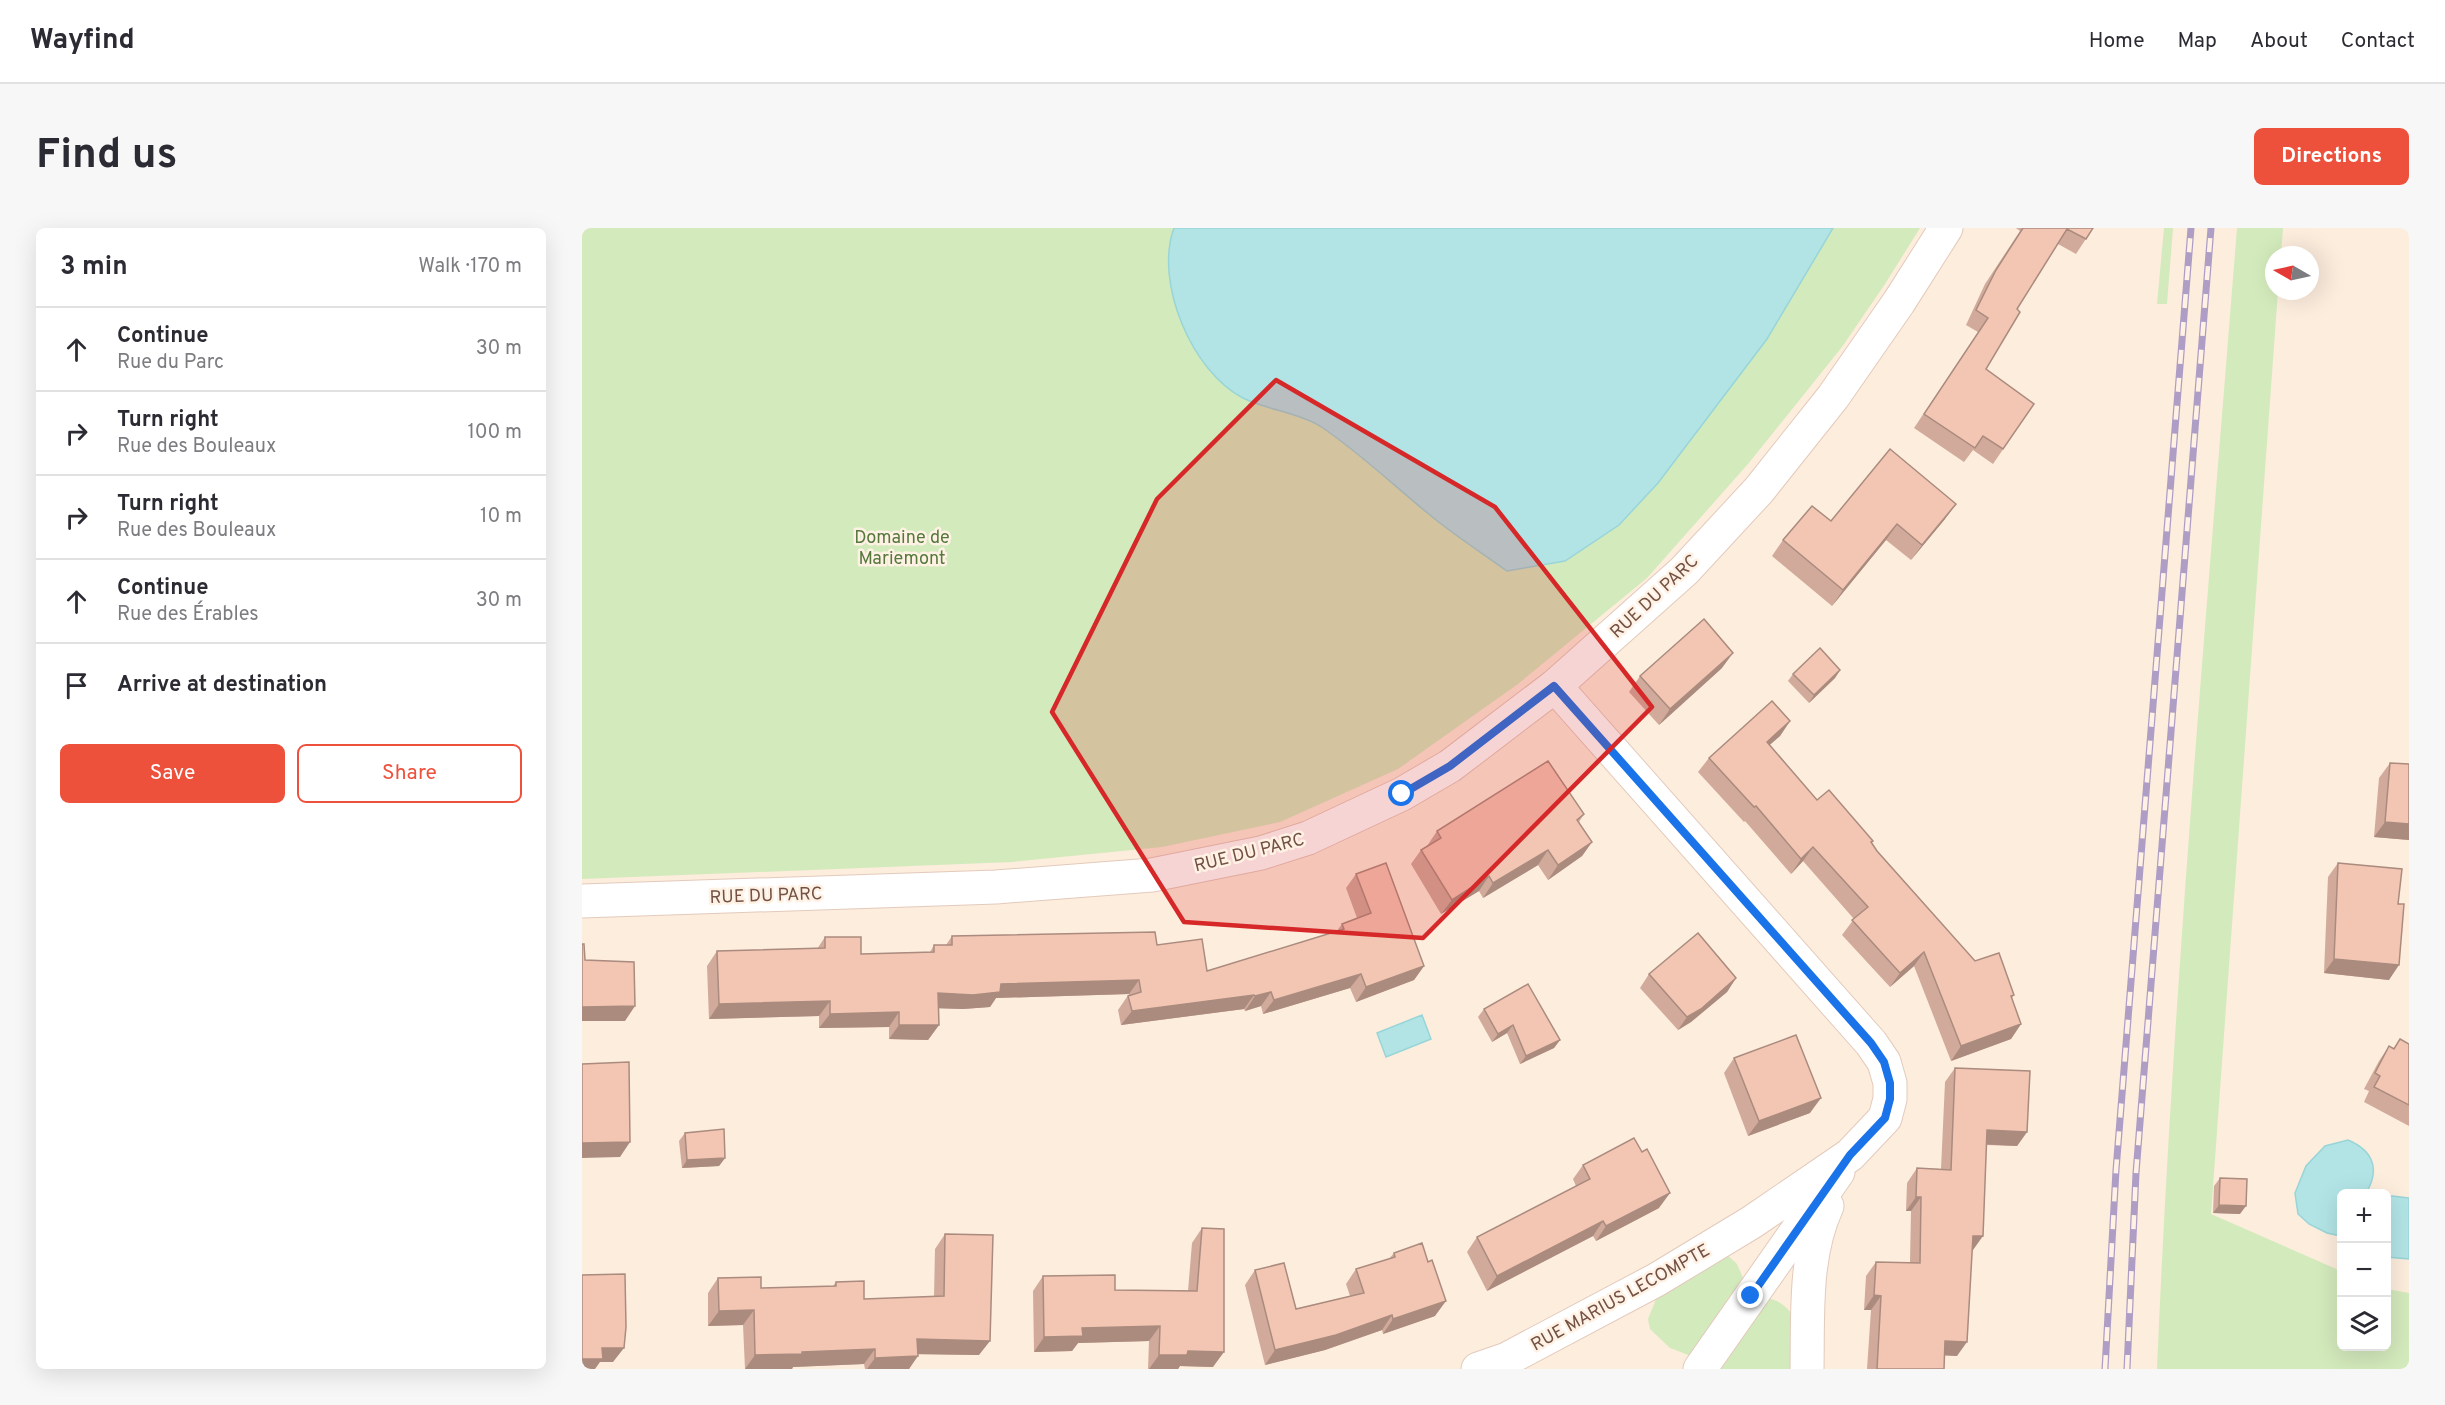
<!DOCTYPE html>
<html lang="en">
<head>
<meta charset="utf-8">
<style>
  :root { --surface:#fff; --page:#f7f7f7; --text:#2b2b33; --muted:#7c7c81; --line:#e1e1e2; --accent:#ed513c }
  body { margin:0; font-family:Overpass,sans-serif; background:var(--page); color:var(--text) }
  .controls { position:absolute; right:18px; bottom:18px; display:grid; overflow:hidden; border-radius:9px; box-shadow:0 6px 24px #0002 }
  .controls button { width:54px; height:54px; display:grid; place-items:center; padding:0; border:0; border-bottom:2px solid var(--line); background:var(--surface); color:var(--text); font:30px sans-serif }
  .compass { position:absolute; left:1683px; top:18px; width:54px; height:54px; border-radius:50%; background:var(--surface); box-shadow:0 6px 24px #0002; rotate:279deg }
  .stop { position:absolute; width:18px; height:18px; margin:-14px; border:4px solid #1a73e8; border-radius:50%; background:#fff }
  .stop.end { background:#1a73e8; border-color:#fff; box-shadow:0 2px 6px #0008 }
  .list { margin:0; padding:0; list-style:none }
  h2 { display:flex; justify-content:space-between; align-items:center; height:78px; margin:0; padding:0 24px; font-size:26px }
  h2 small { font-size:20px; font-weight:400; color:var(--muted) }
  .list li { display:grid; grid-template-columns:39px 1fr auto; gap:18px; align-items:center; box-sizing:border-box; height:84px; padding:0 24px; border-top:2px solid var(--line) }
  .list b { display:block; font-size:22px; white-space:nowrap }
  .list p { margin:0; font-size:20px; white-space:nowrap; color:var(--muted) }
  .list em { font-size:20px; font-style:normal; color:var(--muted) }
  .actions { display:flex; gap:12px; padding:18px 24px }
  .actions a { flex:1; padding:14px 0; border:2px solid var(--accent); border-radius:9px; text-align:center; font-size:21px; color:var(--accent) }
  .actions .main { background:var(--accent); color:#fff }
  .icon { flex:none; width:33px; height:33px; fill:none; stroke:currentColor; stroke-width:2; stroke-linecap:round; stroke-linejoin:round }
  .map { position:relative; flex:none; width:1827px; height:1141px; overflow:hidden; border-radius:9px }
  header { display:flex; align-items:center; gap:36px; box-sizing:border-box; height:84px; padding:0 30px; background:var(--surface); border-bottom:2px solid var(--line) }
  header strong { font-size:28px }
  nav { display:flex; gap:33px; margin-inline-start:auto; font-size:21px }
  .intro { display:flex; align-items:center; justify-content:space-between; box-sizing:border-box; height:144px; padding:0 36px }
  h1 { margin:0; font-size:42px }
  .button { padding:15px 27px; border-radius:9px; background:var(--accent); color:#fff; font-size:21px; font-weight:700 }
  main { display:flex; gap:36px; padding:0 36px }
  aside { flex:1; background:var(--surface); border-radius:9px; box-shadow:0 6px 24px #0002 }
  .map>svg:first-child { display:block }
</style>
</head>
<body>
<header>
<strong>Wayfind</strong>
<nav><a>Home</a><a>Map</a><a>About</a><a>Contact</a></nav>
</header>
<div class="intro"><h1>Find us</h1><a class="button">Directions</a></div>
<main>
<aside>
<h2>3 min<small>Walk · 170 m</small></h2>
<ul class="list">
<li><svg class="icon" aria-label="ahead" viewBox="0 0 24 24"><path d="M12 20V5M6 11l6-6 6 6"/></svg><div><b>Continue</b><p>Rue du Parc</p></div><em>30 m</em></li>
<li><svg class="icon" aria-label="right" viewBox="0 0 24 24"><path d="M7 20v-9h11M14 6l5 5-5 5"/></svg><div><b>Turn right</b><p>Rue des Bouleaux</p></div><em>100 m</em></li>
<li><svg class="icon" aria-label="right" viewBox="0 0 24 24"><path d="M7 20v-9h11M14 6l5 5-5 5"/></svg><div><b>Turn right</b><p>Rue des Bouleaux</p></div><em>10 m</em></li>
<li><svg class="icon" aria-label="ahead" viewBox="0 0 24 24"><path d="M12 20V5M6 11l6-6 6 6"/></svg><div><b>Continue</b><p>Rue des Érables</p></div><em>30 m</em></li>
<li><svg class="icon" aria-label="arrive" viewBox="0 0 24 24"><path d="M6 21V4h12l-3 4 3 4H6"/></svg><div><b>Arrive at destination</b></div></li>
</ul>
<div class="actions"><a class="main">Save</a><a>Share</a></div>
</aside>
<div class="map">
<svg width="1827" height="1141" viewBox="0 0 1827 1141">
  <rect width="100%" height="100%" fill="#fdeddd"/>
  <g fill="#d3eabc">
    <path d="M 0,0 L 1338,0 L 1303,56 L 1260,119 L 1166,236 L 1065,350 L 936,456 L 816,541 L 698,594 L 580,619 L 430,634 L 0,651 Z"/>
    <path d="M 1582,0 L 1591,0 L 1585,76 L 1575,76 Z"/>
    <path d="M 1655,0 L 1701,0 L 1699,27 L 1692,27 L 1692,63 L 1696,63 L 1629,986 L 1759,1043 L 1760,1118 L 1804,1118 L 1805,1061 L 1827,1065 L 1827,1141 L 1575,1141 C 1591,760 1625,380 1655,0 Z"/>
    <path d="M 1143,1025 L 1155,1036 L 1169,1068 C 1218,1069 1216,1102 1225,1141 L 1129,1141 L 1109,1128 L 1088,1120 L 1068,1101 L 1066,1091 L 1084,1046 Z"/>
  </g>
  <g fill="#b2e4e6" stroke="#98d5d8" stroke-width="1.5">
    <path d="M 592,0 L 1251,0 L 1185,111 L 1076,255 L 1037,297 L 983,333 L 925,343 C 900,325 872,307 848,287 C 811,257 777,224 738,198 C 715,184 685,182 661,170 C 610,144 572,54 592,0 Z"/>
    <path d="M 840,787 L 849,811 L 804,829 L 795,805 Z"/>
    <path d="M 1766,912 C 1792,923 1798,942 1784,965 L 1760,966 L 1759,1008 L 1745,1005 L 1727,996 L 1716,986 L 1713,965 L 1724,938 L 1743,918 Z"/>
    <path d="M 1810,968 L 1827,970 L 1827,1031 L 1805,1029 L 1805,969 Z"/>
  </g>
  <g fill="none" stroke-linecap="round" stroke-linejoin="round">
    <g stroke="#e3cabc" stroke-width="35">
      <g id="street">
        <path d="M 0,673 L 414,659 L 570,647 L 679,625 L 726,610 L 820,566 L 868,538 L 973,458 L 1102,343 L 1177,262 L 1251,169 L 1317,74 L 1364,0"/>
        <path d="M 896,1141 L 925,1131 L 1074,1052 L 1170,994 L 1268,927 L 1303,890 L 1308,871 L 1308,855 L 1302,834 L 1289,815 L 973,458"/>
        <path d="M 1118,1141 L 1256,944"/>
        <path d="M 1225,1141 C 1226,1087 1222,1028 1245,978"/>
      </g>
    </g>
    <use href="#street" stroke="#fff" stroke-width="33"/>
    <g stroke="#ae9dc5" stroke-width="7">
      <g id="rail">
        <path d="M 1523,1141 L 1534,942 L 1609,0"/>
        <path d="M 1545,1141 L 1554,945 L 1629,0"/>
      </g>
    </g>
    <use href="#rail" stroke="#fff2e4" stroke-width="4.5" stroke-dasharray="14" stroke-linecap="butt"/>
  </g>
  <g fill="#d1aa9b">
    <path d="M 1434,0 L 1511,0 L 1494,26 L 1476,16 L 1435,81 L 1404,141 L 1452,176 L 1411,236 L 1391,222 L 1382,234 L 1332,200 L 1396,104 L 1384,97 L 1403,56 L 1438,3 Z"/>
    <path d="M 1363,291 L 1329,332 L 1304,312 L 1250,378 L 1190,328 L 1201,312 L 1249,293 Z"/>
    <path d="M 1140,440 L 1077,497 L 1047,464 L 1058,448 Z"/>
    <path d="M 1258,442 L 1253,450 L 1227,475 L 1206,453 L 1211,446 Z"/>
    <path d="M 1208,493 L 1198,508 L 1187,517 L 1235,572 L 1289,615 L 1295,623 L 1393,733 L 1432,767 L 1430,770 L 1439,796 L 1429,811 L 1369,833 L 1332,738 L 1308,759 L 1260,707 L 1272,691 L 1221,633 L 1209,646 L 1163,593 L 1162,594 L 1116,544 L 1127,530 Z"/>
    <path d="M 1808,535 L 1827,536 L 1827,612 L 1792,609 L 1797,550 Z"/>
    <path d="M 1002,586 L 997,594 L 1010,614 L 1000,628 L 966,652 L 956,637 L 901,670 L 897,663 L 859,686 L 829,636 L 839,622 L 845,618 L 855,603 Z"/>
    <path d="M 1756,635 L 1807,752 L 1742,745 L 1746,649 Z"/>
    <path d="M 774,646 L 842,738 L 832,752 L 774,774 L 768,760 L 681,786 L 679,778 L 663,783 L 662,781 L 539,797 L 536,782 L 547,766 L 414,770 L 408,779 L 381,781 L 356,780 L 357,797 L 346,812 L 307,811 L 307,799 L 237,800 L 237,788 L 127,791 L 125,738 L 135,723 L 235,721 L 243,709 L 279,726 L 348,724 L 352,717 L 364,717 L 370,708 L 575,717 L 625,743 L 754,704 L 760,696 L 775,690 L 764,660 Z"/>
    <path d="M 1067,746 L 1154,750 L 1145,764 L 1109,794 L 1096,802 L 1058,760 Z"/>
    <path d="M 902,781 L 978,812 L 972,820 L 938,836 L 925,805 L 910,814 L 896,789 Z"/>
    <path d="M 1818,811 L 1827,816 L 1827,898 L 1782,874 L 1787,863 L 1782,861 L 1797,833 L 1807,818 L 1812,820 Z"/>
    <path d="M 1152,830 L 1228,885 L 1166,908 L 1142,845 Z"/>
    <path d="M 1373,840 L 1445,904 L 1435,918 L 1404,917 L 1391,1022 L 1390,1022 L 1375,1128 L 1362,1127 L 1362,1141 L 1285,1141 L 1289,1082 L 1282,1082 L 1284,1048 L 1294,1034 L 1328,1035 L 1329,983 L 1324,983 L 1325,955 L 1335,940 L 1359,941 L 1363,854 Z"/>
    <path d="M 103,905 L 143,930 L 137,938 L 100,940 L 97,913 Z"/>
    <path d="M 1001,937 L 1077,980 L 1014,1013 L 1011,1008 L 905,1063 L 885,1024 L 895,1009 L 994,958 L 991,951 Z"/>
    <path d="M 1638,950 L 1658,986 L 1631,985 L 1632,958 Z"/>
    <path d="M 620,1000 L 631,1139 L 598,1138 L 596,1141 L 566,1141 L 567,1113 L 496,1115 L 490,1123 L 452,1124 L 451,1063 L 461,1048 L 533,1062 L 606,1063 L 610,1015 Z"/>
    <path d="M 363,1006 L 397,1127 L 336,1126 L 327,1141 L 283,1141 L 282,1136 L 211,1139 L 210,1141 L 163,1141 L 161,1097 L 126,1098 L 126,1065 L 136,1050 L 179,1060 L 251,1058 L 254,1054 L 282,1071 L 352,1069 L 353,1021 Z"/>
    <path d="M 812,1025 L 853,1088 L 801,1106 L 800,1102 L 743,1122 L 683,1137 L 663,1057 L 673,1042 L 714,1081 L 768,1068 L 764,1056 L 774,1041 L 807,1031 Z"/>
  </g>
  <g fill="#aa8b7e">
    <path d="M 1374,276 L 1363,291 L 1329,332 L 1340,317 Z"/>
    <path d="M 1315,296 L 1304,312 L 1250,378 L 1261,362 Z"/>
    <path d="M 1151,425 L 1140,440 L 1077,497 L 1088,481 Z"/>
    <path d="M 1258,442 L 1253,450 L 1227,475 L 1232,467 Z"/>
    <path d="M 1208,493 L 1198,508 L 1174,529 L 1185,514 Z"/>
    <path d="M 1803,594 L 1827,596 L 1827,612 L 1792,609 Z"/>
    <path d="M 1010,614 L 1000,628 L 966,652 L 976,637 Z"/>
    <path d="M 1231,619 L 1221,633 L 1209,646 L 1219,631 Z"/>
    <path d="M 966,622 L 956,637 L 901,670 L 911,655 Z"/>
    <path d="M 907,648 L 897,663 L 859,686 L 870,672 Z"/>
    <path d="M 1342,724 L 1332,738 L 1308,759 L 1318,745 Z"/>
    <path d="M 1752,731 L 1817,737 L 1807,752 L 1742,745 Z"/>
    <path d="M 842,738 L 832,752 L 774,774 L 784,759 Z"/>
    <path d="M 779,746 L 768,760 L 681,786 L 692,772 Z"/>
    <path d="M 1154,750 L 1145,764 L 1109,794 L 1096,802 L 1105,789 Z"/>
    <path d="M 557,752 L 547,766 L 414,770 L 408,779 L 381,781 L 346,780 L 356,765 L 419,756 Z"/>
    <path d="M 689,764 L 679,778 L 663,783 L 673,768 Z"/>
    <path d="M 672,767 L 662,781 L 539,797 L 550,783 Z"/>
    <path d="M 248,773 L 237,788 L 127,791 L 137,776 Z"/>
    <path d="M 53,778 L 43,793 L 0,793 L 0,779 Z"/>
    <path d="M 317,784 L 307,799 L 237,800 L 248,786 Z"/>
    <path d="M 1439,796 L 1429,811 L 1369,833 L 1379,818 Z"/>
    <path d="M 317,797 L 357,797 L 346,812 L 307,811 Z"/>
    <path d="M 931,797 L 925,805 L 910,814 L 916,806 Z"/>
    <path d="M 978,812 L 972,820 L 938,836 L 944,828 Z"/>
    <path d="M 1239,870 L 1228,885 L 1166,908 L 1177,893 Z"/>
    <path d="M 1405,902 L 1445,904 L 1435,918 L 1395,916 Z"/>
    <path d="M 48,914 L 38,929 L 0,930 L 0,915 Z"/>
    <path d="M 143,930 L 137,938 L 100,940 L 105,932 Z"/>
    <path d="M 1088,965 L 1077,980 L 1014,1013 L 1024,998 Z"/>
    <path d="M 1334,969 L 1339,969 L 1329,983 L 1324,983 Z"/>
    <path d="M 1637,977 L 1664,978 L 1658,986 L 1631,985 Z"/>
    <path d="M 1021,993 L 1011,1008 L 905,1063 L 915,1048 Z"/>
    <path d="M 1391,1008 L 1401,1008 L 1391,1022 L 1381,1022 Z"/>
    <path d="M 1292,1067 L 1299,1068 L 1289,1082 L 1282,1082 Z"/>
    <path d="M 864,1073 L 853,1088 L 801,1106 L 811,1091 Z"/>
    <path d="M 172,1082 L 161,1097 L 126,1098 L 137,1083 Z"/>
    <path d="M 810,1087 L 800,1102 L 743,1122 L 683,1137 L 693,1122 Z"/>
    <path d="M 578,1098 L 567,1113 L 496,1115 L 490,1123 L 452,1124 L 462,1109 L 500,1100 Z"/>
    <path d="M 335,1111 L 408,1113 L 397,1127 L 325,1126 Z"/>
    <path d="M 1363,1113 L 1385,1114 L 1375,1128 L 1353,1127 Z"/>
    <path d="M 20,1120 L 42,1120 L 31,1134 L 18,1134 L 13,1141 L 0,1141 L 0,1131 Z"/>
    <path d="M 293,1121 L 282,1136 L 211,1139 L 210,1141 L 163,1141 L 173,1127 L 220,1124 Z"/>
    <path d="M 606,1123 L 642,1124 L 631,1139 L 598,1138 L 596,1141 L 567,1141 L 577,1127 Z"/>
    <path d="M 336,1128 L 327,1141 L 285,1141 L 293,1130 Z"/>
  </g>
  <g fill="#f3c6b4" stroke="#aa8b7e" stroke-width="1.5">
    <path d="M 1441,0 L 1511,0 L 1504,11 L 1485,1 L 1435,81 L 1438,84 L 1404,141 L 1452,176 L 1421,221 L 1401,208 L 1393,220 L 1342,186 L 1406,90 L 1394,82 L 1414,42 Z"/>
    <path d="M 1308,221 L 1374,276 L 1340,317 L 1315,296 L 1261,362 L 1201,312 L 1230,278 L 1249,293 Z"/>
    <path d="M 1122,391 L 1151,425 L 1088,481 L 1058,448 Z"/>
    <path d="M 1238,420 L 1258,442 L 1232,467 L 1211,446 Z"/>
    <path d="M 1190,473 L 1208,493 L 1185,514 L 1235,572 L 1247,562 L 1291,613 L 1289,614 L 1295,623 L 1393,733 L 1417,725 L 1432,767 L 1429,768 L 1439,796 L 1379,818 L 1342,724 L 1318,745 L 1270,692 L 1286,679 L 1231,619 L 1219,631 L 1174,578 L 1172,579 L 1127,530 Z"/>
    <path d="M 966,533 L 1002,586 L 995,592 L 1010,614 L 976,637 L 966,622 L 911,655 L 907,648 L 870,672 L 839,622 L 859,610 L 855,603 Z"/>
    <path d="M 1808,535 L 1827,536 L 1827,596 L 1803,594 Z"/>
    <path d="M 804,635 L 842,738 L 784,759 L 779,746 L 692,772 L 689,764 L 673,768 L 672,767 L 550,783 L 546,768 L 559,764 L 557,752 L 419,756 L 418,764 L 391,767 L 356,765 L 357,797 L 317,797 L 317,784 L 248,786 L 248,773 L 137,776 L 135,723 L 243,720 L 243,709 L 279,709 L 279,726 L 352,724 L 352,717 L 370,717 L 370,708 L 573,704 L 575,717 L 620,711 L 625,743 L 762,701 L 760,696 L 789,685 L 774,646 Z"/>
    <path d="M 1756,635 L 1820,641 L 1816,676 L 1822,676 L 1817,737 L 1752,731 Z"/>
    <path d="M 1116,705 L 1154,750 L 1119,781 L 1105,789 L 1067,746 Z"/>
    <path d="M 0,716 L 2,716 L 3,732 L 52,734 L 53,778 L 0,779 Z"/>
    <path d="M 946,756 L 978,812 L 944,828 L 931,797 L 916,806 L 902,781 Z"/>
    <path d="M 1214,807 L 1239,870 L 1177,893 L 1152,830 Z"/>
    <path d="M 1818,811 L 1827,816 L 1827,877 L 1792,859 L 1798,848 L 1793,845 L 1807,818 L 1812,821 Z"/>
    <path d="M 47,834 L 48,914 L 0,915 L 0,836 Z"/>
    <path d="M 1373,840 L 1448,843 L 1445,904 L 1405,902 L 1401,1008 L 1391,1008 L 1385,1114 L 1363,1113 L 1362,1141 L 1295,1141 L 1299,1068 L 1292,1067 L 1294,1034 L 1338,1035 L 1339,969 L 1334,969 L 1335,940 L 1369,942 Z"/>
    <path d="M 142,901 L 143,930 L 105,932 L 103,905 Z"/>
    <path d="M 1052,910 L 1060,924 L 1065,921 L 1088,965 L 1024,998 L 1021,993 L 915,1048 L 895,1009 L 1008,951 L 1001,937 Z"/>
    <path d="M 1638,950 L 1665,951 L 1664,978 L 1637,977 Z"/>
    <path d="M 620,1000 L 642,1001 L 642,1124 L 606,1123 L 605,1127 L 577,1127 L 578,1098 L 500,1100 L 501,1108 L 462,1109 L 461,1048 L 533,1047 L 533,1062 L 615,1063 Z"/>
    <path d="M 363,1006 L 411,1007 L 408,1113 L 335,1111 L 336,1128 L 293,1130 L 293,1121 L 220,1124 L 220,1126 L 173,1127 L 172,1082 L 137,1083 L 136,1050 L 179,1049 L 179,1060 L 254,1058 L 254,1054 L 282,1053 L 282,1071 L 362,1068 Z"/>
    <path d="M 840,1015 L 846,1034 L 850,1032 L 864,1073 L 811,1091 L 810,1087 L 754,1107 L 693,1122 L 673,1042 L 702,1035 L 714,1081 L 782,1065 L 774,1041 L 813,1029 L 812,1025 Z"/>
    <path d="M 43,1046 L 44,1099 L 42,1120 L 20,1120 L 21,1131 L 0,1131 L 0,1047 Z"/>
  </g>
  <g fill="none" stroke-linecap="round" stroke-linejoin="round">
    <path stroke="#1a73e8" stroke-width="8" d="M 820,566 L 868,538 L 972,458 L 1289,815 L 1302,834 L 1308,855 L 1308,871 L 1303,890 L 1268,927 L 1169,1068"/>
  </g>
  <path fill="#d62828" fill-opacity="0.2" stroke="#d62828" stroke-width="4.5" stroke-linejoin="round" d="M 694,152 L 913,279 L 1070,479 L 841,710 L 602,694 L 470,484 L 575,271 Z"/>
  <g text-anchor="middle" stroke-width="5" stroke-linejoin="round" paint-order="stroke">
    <g font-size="18" fill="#55793d" stroke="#fff2e4">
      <text x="320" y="315">Domaine de<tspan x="320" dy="21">Mariemont</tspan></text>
    </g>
    <g font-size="18" fill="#735145" stroke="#fff2e4">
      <text transform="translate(1072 368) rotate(-43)" y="6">RUE DU PARC</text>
      <text transform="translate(667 624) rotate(-14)" y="6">RUE DU PARC</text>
      <text transform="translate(184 667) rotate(-2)" y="6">RUE DU PARC</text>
      <text transform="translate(1038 1069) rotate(-29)" y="6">RUE MARIUS LECOMPTE</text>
    </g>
  </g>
</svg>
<div class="controls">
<button>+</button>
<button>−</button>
<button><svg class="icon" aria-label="layers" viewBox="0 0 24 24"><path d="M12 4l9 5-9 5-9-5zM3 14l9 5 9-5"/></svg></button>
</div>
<svg class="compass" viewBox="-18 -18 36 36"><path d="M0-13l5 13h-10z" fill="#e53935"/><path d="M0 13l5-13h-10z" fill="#7c7c81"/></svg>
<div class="stop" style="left:820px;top:566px"></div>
<div class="stop end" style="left:1169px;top:1068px"></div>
</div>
</main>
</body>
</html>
